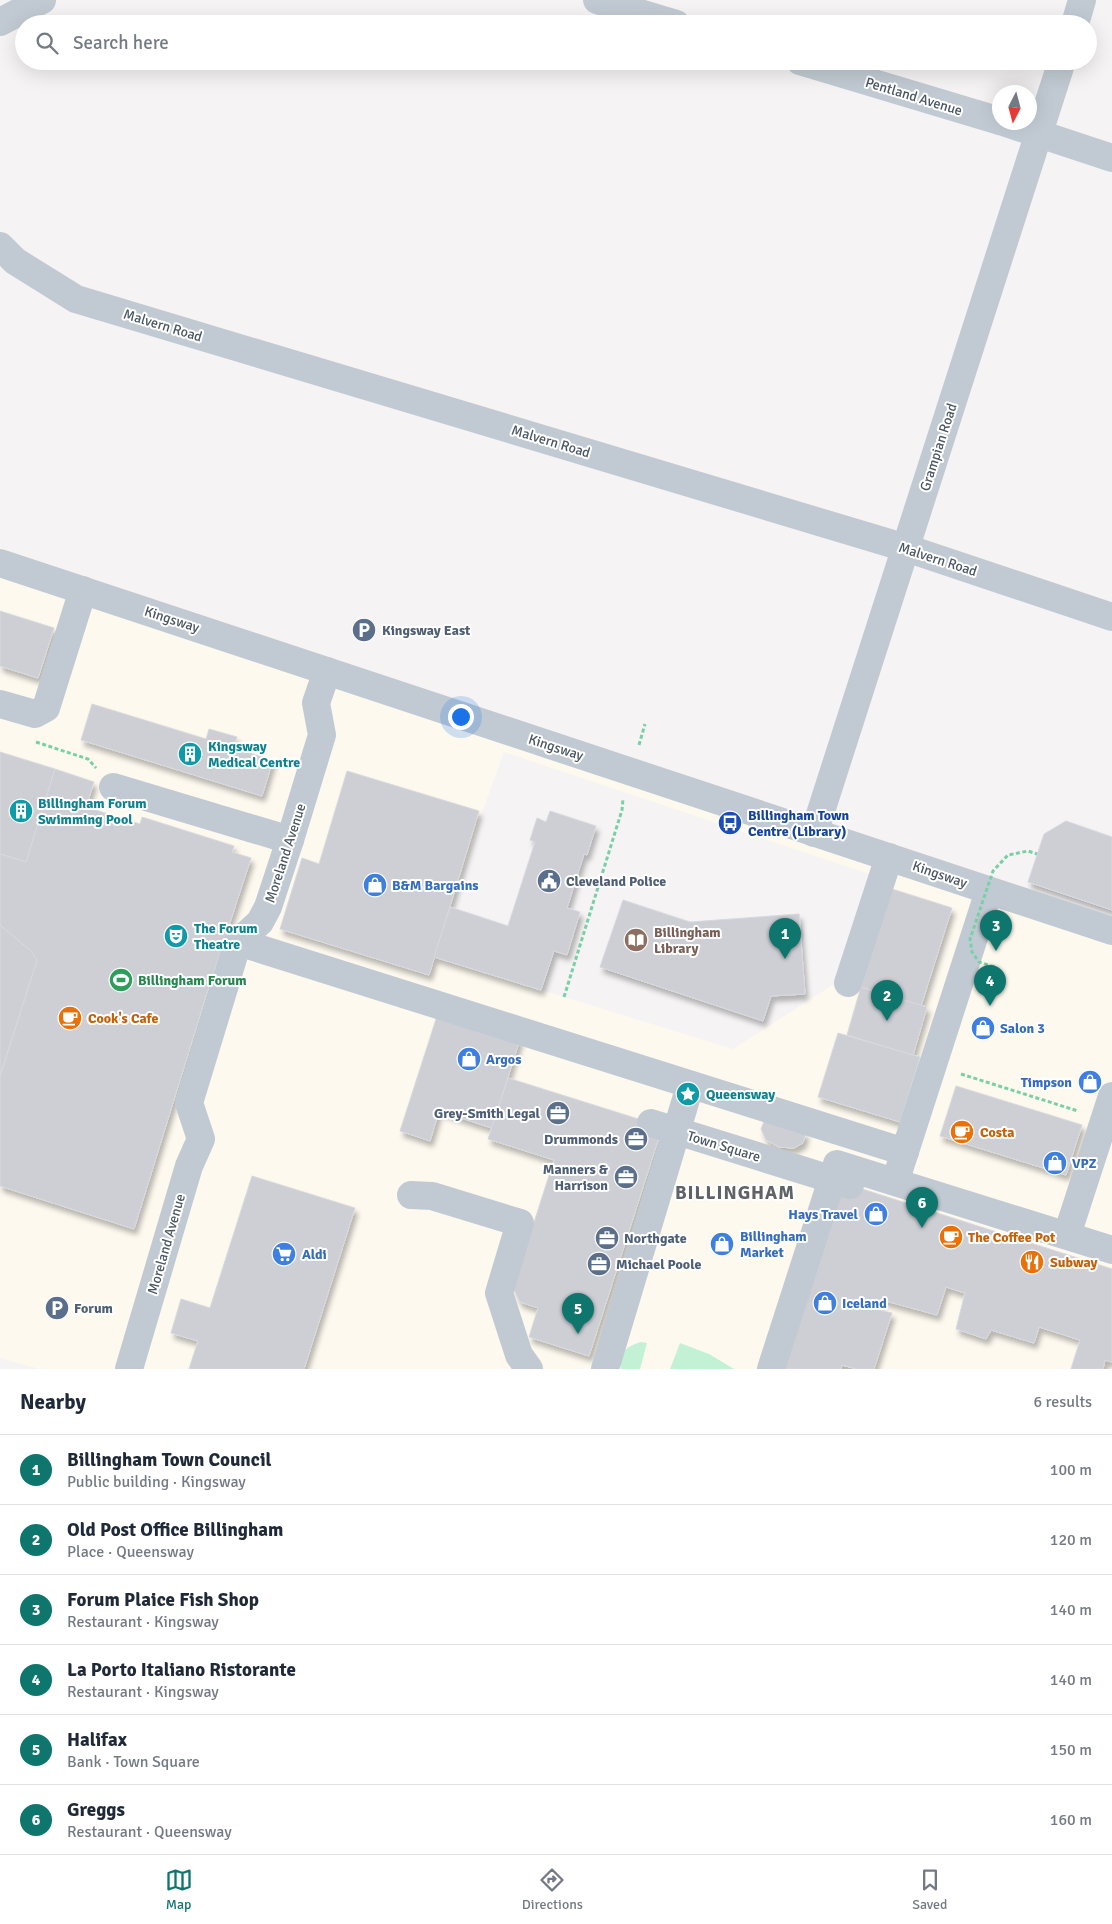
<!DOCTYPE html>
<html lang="en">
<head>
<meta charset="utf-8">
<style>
  :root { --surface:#fff; --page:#f6f6f7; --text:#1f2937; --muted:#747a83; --line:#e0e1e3; --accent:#0f766e }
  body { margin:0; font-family:Signika,sans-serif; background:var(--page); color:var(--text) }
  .compass { position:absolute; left:992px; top:85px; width:45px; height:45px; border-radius:50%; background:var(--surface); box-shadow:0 5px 20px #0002; rotate:186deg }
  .you { position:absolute; left:460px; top:716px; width:18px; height:18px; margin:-12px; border:4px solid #fff; border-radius:50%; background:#1a73e8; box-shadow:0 0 0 8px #1a73e833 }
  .badge { display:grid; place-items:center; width:32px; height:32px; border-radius:50%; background:var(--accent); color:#fff; font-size:16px; font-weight:700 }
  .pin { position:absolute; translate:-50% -41px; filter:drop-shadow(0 1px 2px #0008) }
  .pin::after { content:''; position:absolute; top:26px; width:18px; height:15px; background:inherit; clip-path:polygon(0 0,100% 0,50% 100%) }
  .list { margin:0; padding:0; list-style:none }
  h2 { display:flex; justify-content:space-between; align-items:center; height:65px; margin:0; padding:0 20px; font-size:21px }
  h2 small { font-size:16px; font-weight:400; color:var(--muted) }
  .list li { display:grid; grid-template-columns:32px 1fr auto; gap:15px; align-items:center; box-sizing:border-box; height:70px; padding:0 20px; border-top:1px solid var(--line) }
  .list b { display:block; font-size:19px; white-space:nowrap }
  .list p { margin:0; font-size:16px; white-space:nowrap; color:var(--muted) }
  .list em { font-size:16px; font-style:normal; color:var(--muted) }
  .icon { flex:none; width:28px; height:28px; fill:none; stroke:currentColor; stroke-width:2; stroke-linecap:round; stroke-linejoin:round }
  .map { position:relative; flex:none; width:1112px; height:1369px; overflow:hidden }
  .search { position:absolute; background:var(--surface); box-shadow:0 5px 20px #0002; left:15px; right:15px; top:15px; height:55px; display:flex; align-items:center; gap:12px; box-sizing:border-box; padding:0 18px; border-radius:28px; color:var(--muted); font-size:19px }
  .sheet { height:485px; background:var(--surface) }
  nav { display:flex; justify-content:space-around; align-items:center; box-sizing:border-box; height:70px; border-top:1px solid var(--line); background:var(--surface); font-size:14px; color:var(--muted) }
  nav a { display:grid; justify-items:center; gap:2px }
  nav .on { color:var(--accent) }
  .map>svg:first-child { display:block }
</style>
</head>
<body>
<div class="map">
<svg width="1112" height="1369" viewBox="0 0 1112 1369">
  <defs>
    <filter id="shadow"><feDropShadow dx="3" dy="5.5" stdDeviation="2.5" flood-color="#0004"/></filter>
  </defs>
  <rect width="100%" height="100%" fill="#f5f3f3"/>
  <path fill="#fdf9ef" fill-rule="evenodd" d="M 0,548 L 812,828 L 1112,934 L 1112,1369 L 39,1369 L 0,1358 ZM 504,752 L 878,877 L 845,977 L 733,1049 L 435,957 L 483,810 Z"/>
  <g fill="#c3f1d5">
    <path d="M 641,1342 L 647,1343 L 640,1369 L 621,1369 C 617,1353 627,1346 641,1342 Z"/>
    <path d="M 680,1343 L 709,1354 L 734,1369 L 670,1369 Z"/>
  </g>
  <g fill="#cdcfd5" stroke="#d7d9de" filter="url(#shadow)">
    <path d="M 0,611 L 54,628 L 38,678 L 0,666 Z"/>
    <path d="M 92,704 L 206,739 L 209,729 L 237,737 L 233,748 L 273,760 L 262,796 L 81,740 Z"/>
    <path d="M 0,752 L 55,769 L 26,862 L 0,854 Z"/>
    <path d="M 55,769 L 94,782 L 86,807 L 140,824 L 142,817 L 234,846 L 232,852 L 251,858 L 205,999 L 134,1229 L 0,1186 L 0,1076 L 37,960 L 31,951 L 0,925 L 0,854 L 26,862 Z"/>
    <path d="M 347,771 L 479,811 L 429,975 L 280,929 L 302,858 L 319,864 Z"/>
    <path d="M 550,811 L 596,826 L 587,855 L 584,854 L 567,908 L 580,912 L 567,955 L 554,951 L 541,990 L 434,957 L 450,907 L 508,926 L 535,842 L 530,840 L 537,818 L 546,822 Z"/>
    <path d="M 1066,821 L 1112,837 L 1112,910 L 1028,882 L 1044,834 Z"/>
    <path d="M 892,889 L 952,908 L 921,1006 L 861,987 Z"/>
    <path d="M 623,900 L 690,922 L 799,914 L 805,994 L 771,996 L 763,1021 L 600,967 Z"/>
    <path d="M 0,925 L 31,951 L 37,960 L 0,1076 Z"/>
    <path d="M 861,987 L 927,1007 L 913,1055 L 847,1035 Z"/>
    <path d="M 438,1013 L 520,1039 L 492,1128 L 439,1111 L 430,1141 L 400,1131 Z"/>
    <path d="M 838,1033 L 920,1057 L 900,1122 L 818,1097 Z"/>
    <path d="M 508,1078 L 651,1123 L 659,1137 L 589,1356 L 529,1337 L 538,1308 L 520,1302 L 513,1288 L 554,1160 L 488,1139 Z"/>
    <path d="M 956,1086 L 1082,1125 L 1066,1175 L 940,1136 Z"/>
    <path d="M 765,1119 L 806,1133 L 803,1143 L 794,1148 L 779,1147 L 766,1140 L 761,1129 Z"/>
    <path d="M 252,1176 L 355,1208 L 304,1369 L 189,1369 L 198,1341 L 171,1333 L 181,1299 L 210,1308 Z"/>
    <path d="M 853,1186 L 1112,1269 L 1112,1362 L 1105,1360 L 1103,1369 L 1071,1369 L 1080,1340 L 1039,1327 L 1034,1343 L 991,1330 L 986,1339 L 956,1329 L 965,1293 L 946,1287 L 937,1315 L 882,1300 L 879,1310 L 892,1313 L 874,1369 L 857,1369 L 842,1365 L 841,1369 L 783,1369 L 836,1196 Z"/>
  </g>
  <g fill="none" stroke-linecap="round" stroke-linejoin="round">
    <g stroke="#7ad0a6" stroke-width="3" stroke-dasharray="4 2.5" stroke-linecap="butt">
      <path d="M 36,742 L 88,759 L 96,768"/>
      <path d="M 639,745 L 645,724"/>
      <path d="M 564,997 L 622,810 L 623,799"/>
      <path d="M 961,1074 L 1078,1111"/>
    </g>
    <g stroke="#c1cad2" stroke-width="28">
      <path d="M 597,0 L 676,24"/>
      <path d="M 0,22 L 42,0"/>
      <path d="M 1075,24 L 1082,0"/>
      <path d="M 800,61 L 1000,121"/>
      <path d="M 1003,122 L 1112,158"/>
      <path d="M 0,246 L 15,261 L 76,299 L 906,548 L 1112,617"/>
      <path d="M 0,563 L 1112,931"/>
      <path d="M 0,704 L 35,714 L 46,708 L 83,590"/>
      <path d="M 113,787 L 290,840"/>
      <path d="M 814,833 L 1062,61"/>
      <path d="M 238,942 L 905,1152"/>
      <path d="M 848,983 L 889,857"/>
      <path d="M 651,1123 L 850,1185"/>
      <path d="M 899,1170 L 989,891"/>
      <path d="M 411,1195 L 432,1196 L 520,1223 L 499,1293 L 519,1355 L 529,1369"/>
      <path d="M 1067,1235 L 1112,1096"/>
      <path d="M 129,1369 L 189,1166 L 201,1139 L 189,1103 L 238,942 L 260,922 L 268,907 L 290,840 L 322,735 L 316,703 L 327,671"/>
      <path d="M 605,1369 L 690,1086"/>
      <path d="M 771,1369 L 837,1164 L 1112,1250"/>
    </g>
    <path stroke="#7ad0a6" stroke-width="3" stroke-dasharray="4 2.5" stroke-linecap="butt" d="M 994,967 L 979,962 L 972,952 L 970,939 L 993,871 L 1008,855 L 1028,851 L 1037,854"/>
  </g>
  <defs>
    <g id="parking-disc" transform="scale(1.25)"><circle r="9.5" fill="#5c6f8a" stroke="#fff"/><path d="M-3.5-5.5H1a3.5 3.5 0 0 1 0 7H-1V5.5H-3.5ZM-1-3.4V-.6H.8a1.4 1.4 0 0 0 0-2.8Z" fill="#fff"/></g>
    <g id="building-disc" transform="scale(1.25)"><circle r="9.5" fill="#0f9aa8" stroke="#fff"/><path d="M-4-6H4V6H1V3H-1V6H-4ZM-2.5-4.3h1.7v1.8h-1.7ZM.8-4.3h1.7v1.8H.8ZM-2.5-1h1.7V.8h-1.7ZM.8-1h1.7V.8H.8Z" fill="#fff"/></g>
    <g id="bus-disc" transform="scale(1.25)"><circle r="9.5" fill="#1a4fb4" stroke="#fff"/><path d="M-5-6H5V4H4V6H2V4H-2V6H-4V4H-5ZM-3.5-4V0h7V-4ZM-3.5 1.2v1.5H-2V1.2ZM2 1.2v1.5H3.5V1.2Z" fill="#fff"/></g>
    <g id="civic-disc" transform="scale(1.25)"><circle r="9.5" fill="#5c6f8a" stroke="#fff"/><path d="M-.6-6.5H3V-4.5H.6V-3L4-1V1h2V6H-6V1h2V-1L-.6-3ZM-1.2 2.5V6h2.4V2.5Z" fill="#fff"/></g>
    <g id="shop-disc" transform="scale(1.25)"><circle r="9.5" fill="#3f7fe0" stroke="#fff"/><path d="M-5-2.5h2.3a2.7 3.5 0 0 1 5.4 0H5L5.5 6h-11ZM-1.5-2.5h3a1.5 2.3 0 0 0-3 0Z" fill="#fff"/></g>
    <g id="theatre-disc" transform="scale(1.25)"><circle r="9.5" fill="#0f9aa8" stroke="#fff"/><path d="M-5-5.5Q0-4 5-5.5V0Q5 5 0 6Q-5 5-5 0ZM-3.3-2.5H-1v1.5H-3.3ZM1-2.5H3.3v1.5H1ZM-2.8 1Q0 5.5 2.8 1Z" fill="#fff"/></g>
    <g id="library-disc" transform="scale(1.25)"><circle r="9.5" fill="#8d6e63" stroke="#fff"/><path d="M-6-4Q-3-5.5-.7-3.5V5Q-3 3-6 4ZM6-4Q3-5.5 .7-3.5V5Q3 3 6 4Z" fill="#fff"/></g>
    <g id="stadium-disc" transform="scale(1.25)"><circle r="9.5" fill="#2e9e5b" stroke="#fff"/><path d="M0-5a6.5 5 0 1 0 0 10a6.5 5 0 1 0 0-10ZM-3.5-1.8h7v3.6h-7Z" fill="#fff"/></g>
    <g id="cafe-disc" transform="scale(1.25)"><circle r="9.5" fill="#e8710a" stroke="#fff"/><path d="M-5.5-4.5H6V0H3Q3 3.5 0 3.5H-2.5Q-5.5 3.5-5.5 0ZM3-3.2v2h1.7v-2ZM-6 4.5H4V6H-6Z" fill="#fff"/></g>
    <g id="sight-disc" transform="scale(1.25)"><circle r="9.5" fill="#0f9aa8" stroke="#fff"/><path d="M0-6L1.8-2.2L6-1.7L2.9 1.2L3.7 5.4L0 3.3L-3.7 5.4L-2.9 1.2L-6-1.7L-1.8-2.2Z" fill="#fff"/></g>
    <g id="office-disc" transform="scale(1.25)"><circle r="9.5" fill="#5c6f8a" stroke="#fff"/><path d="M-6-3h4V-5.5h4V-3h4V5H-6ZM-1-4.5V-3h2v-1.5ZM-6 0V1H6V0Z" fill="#fff"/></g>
    <g id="supermarket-disc" transform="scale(1.25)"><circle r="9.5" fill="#3f7fe0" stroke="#fff"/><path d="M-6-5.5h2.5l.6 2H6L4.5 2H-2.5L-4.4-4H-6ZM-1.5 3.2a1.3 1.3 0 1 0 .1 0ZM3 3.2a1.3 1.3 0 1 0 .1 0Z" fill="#fff"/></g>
    <g id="restaurant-disc" transform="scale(1.25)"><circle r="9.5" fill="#e8710a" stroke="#fff"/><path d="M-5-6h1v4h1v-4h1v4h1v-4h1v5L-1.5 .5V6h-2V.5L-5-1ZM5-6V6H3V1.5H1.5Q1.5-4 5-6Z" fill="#fff"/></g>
  </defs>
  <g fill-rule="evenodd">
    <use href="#parking-disc" x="364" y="630"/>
    <use href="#building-disc" x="190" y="754"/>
    <use href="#building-disc" x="21" y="811"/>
    <use href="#bus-disc" x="730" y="823"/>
    <use href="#civic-disc" x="549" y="881"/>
    <use href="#shop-disc" x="375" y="885"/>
    <use href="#theatre-disc" x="176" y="936"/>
    <use href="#library-disc" x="636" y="940"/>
    <use href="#stadium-disc" x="121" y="980"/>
    <use href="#cafe-disc" x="70" y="1018"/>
    <use href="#shop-disc" x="983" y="1028"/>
    <use href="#shop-disc" x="469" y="1059"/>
    <use href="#shop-disc" x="1090" y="1082"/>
    <use href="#sight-disc" x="688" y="1094"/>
    <use href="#office-disc" x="558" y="1113"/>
    <use href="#cafe-disc" x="962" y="1132"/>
    <use href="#office-disc" x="636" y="1139"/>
    <use href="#shop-disc" x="1055" y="1163"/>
    <use href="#office-disc" x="626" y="1177"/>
    <use href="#shop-disc" x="876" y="1214"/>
    <use href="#cafe-disc" x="951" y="1237"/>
    <use href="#office-disc" x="607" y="1238"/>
    <use href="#shop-disc" x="722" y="1244"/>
    <use href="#supermarket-disc" x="284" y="1254"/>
    <use href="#restaurant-disc" x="1032" y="1262"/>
    <use href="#office-disc" x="599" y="1264"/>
    <use href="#shop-disc" x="825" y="1303"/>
    <use href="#parking-disc" x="57" y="1308"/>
  </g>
  <g text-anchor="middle" stroke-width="4" stroke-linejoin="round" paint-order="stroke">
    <g font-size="14" fill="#4a5661" stroke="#fff">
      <text transform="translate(914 96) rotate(17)" y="5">Pentland Avenue</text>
      <text transform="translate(163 325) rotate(17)" y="5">Malvern Road</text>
      <text transform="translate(551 441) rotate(17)" y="5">Malvern Road</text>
      <text transform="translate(938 447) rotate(-72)" y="5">Grampian Road</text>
      <text transform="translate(938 559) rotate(18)" y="5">Malvern Road</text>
      <text transform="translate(172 619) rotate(18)" y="5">Kingsway</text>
      <text transform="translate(556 747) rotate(18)" y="5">Kingsway</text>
      <text transform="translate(285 853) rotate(-72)" y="5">Moreland Avenue</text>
      <text transform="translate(940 874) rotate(19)" y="5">Kingsway</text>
      <text transform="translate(724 1146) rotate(17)" y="5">Town Square</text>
      <text transform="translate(166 1244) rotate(-74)" y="5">Moreland Avenue</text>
    </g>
    <g font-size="14" font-weight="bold" fill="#4e5e75" stroke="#fff" text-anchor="start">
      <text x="382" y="635">Kingsway East</text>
      <text x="566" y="886">Cleveland Police</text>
      <text x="540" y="1118" text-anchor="end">Grey-Smith Legal</text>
      <text x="618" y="1144" text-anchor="end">Drummonds</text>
      <text x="608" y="1174" text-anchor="end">Manners &amp;<tspan x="608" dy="16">Harrison</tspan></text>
      <text x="624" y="1243">Northgate</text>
      <text x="616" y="1269">Michael Poole</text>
      <text x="74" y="1313">Forum</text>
    </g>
    <g font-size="14" font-weight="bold" fill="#0d838f" stroke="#fff" text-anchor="start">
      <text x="208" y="751">Kingsway<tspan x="208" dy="16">Medical Centre</tspan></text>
      <text x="38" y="808">Billingham Forum<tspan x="38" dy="16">Swimming Pool</tspan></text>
      <text x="194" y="933">The Forum<tspan x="194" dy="16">Theatre</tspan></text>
      <text x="706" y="1099">Queensway</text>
    </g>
    <g font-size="14" font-weight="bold" fill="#164399" stroke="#fff" text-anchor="start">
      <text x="748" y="820">Billingham Town<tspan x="748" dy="16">Centre (Library)</tspan></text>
    </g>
    <g font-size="14" font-weight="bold" fill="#366cbe" stroke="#fff" text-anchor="start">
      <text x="392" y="890">B&amp;M Bargains</text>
      <text x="1000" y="1033">Salon 3</text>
      <text x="486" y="1064">Argos</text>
      <text x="1072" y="1087" text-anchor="end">Timpson</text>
      <text x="1072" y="1168">VPZ</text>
      <text x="858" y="1219" text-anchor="end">Hays Travel</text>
      <text x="740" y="1241">Billingham<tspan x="740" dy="16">Market</tspan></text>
      <text x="302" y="1259">Aldi</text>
      <text x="842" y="1308">Iceland</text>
    </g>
    <g font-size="14" font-weight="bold" fill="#785e54" stroke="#fff" text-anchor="start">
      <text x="654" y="937">Billingham<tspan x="654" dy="16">Library</tspan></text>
    </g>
    <g font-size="14" font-weight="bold" fill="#27864d" stroke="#fff" text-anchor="start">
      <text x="138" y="985">Billingham Forum</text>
    </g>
    <g font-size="14" font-weight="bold" fill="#c56008" stroke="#fff" text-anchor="start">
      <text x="88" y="1023">Cook's Cafe</text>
      <text x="980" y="1137">Costa</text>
      <text x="968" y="1242">The Coffee Pot</text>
      <text x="1050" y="1267">Subway</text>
    </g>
    <g font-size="19" font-weight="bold" letter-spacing="1" fill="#5f6368" stroke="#fff">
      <text x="735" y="1199">BILLINGHAM</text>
    </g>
  </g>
</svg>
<svg class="compass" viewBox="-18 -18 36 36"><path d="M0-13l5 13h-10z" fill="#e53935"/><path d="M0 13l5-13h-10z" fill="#747a83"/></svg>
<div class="you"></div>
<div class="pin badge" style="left:785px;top:959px">1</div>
<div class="pin badge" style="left:887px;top:1021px">2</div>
<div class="pin badge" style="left:996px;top:951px">3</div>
<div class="pin badge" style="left:990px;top:1006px">4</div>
<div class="pin badge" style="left:578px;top:1334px">5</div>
<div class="pin badge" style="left:922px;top:1228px">6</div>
<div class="search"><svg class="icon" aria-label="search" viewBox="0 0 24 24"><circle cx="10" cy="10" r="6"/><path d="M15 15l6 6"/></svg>Search here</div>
</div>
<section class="sheet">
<h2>Nearby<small>6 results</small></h2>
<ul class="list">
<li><span class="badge">1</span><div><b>Billingham Town Council</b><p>Public building · Kingsway</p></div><em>100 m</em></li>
<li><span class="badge">2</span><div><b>Old Post Office Billingham</b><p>Place · Queensway</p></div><em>120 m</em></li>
<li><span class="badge">3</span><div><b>Forum Plaice Fish Shop</b><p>Restaurant · Kingsway</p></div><em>140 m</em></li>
<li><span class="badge">4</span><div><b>La Porto Italiano Ristorante</b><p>Restaurant · Kingsway</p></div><em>140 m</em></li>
<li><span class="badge">5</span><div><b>Halifax</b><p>Bank · Town Square</p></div><em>150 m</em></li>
<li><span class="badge">6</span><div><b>Greggs</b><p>Restaurant · Queensway</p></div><em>160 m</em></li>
</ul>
</section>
<nav>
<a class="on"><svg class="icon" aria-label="map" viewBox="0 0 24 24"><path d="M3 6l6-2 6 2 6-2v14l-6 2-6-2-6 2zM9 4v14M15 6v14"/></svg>Map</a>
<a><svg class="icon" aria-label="directions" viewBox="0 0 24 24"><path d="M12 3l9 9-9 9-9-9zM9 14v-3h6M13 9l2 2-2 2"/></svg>Directions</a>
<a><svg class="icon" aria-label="saved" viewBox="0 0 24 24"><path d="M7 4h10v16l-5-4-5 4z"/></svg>Saved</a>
</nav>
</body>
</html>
